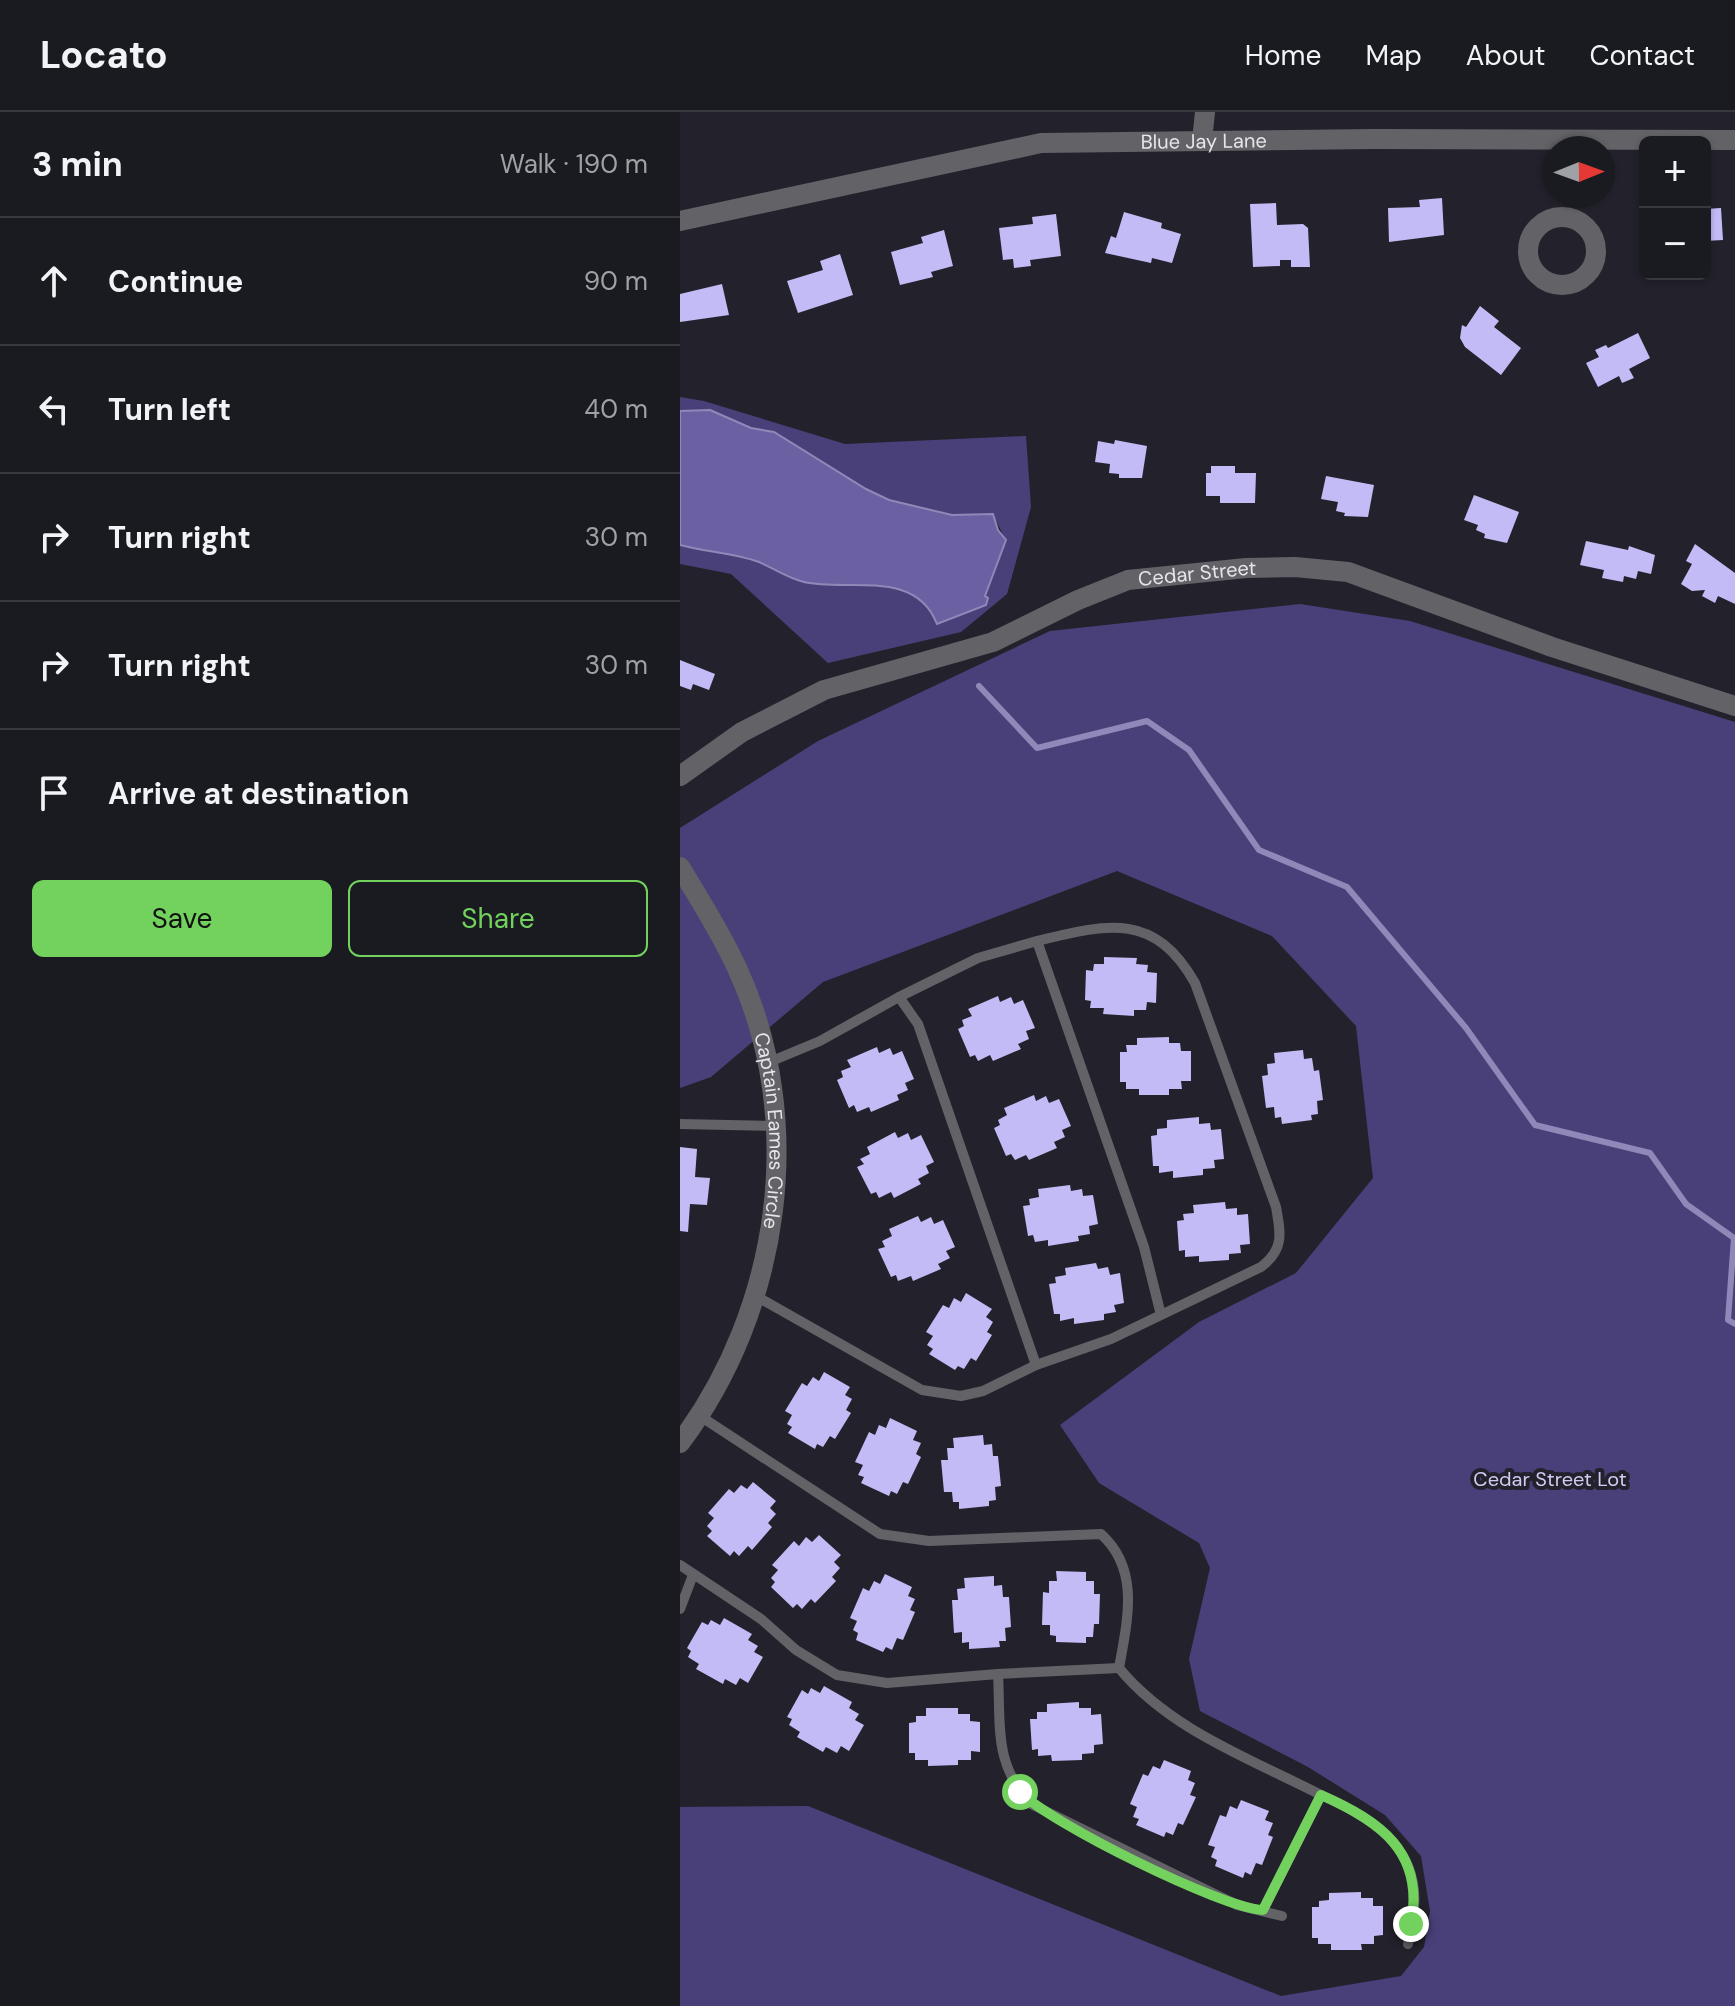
<!DOCTYPE html>
<html lang="en">
<head>
<meta charset="utf-8">
<style>
  :root { --surface:#1a1a21; --page:#23232a; --text:#f1f3f6; --muted:#9fa1a5; --line:#38383f; --accent:#72d25d }
  body { margin:0; font-family:"DM Sans",sans-serif; background:var(--page); color:var(--text) }
  .controls { position:absolute; right:24px; top:24px; display:grid; overflow:hidden; border-radius:12px; box-shadow:0 2px 6px #0004 }
  .controls button { width:72px; height:72px; display:grid; place-items:center; padding:0; border:0; border-bottom:2px solid var(--line); background:var(--surface); color:var(--text); font:40px sans-serif }
  .compass { position:absolute; left:863px; top:24px; width:72px; height:72px; border-radius:50%; background:var(--surface); box-shadow:0 2px 6px #0004; rotate:89deg }
  .stop { position:absolute; width:24px; height:24px; margin:-18px; border:6px solid #72d25d; border-radius:50%; background:#fff }
  .stop.end { background:#72d25d; border-color:#fff; box-shadow:0 2px 8px #0008 }
  .list { margin:0; padding:0; list-style:none }
  h2 { display:flex; justify-content:space-between; align-items:center; height:104px; margin:0; padding:0 32px; font-size:34px }
  h2 small { font-size:26px; font-weight:400; color:var(--muted) }
  .list li { display:grid; grid-template-columns:52px 1fr auto; gap:24px; align-items:center; box-sizing:border-box; height:128px; padding:0 32px; border-top:2px solid var(--line) }
  .list b { display:block; font-size:30px; white-space:nowrap }
  .list em { font-size:26px; font-style:normal; color:var(--muted) }
  .actions { display:flex; gap:16px; padding:24px 32px }
  .actions a { flex:1; padding:18px 0; border:2px solid var(--accent); border-radius:12px; text-align:center; font-size:28px; color:var(--accent) }
  .actions .main { background:var(--accent); color:#111 }
  .icon { flex:none; width:44px; height:44px; fill:none; stroke:currentColor; stroke-width:2; stroke-linecap:round; stroke-linejoin:round }
  .map { position:relative; flex:none; width:1055px; height:1894px; overflow:hidden }
  header { display:flex; align-items:center; gap:48px; box-sizing:border-box; height:112px; padding:0 40px; background:var(--surface); border-bottom:2px solid var(--line) }
  header strong { font-size:38px }
  nav { display:flex; gap:44px; margin-inline-start:auto; font-size:28px }
  main { display:flex }
  aside { flex:1; background:var(--surface) }
  .map>svg:first-child { display:block }
</style>
</head>
<body>
<header>
<strong>Locato</strong>
<nav><a>Home</a><a>Map</a><a>About</a><a>Contact</a></nav>
</header>
<main>
<aside>
<h2>3 min<small>Walk · 190 m</small></h2>
<ul class="list">
<li><svg class="icon" aria-label="ahead" viewBox="0 0 24 24"><path d="M12 20V5M6 11l6-6 6 6"/></svg><div><b>Continue</b></div><em>90 m</em></li>
<li><svg class="icon" aria-label="left" viewBox="0 0 24 24"><path d="M17 20v-9H6M10 6l-5 5 5 5"/></svg><div><b>Turn left</b></div><em>40 m</em></li>
<li><svg class="icon" aria-label="right" viewBox="0 0 24 24"><path d="M7 20v-9h11M14 6l5 5-5 5"/></svg><div><b>Turn right</b></div><em>30 m</em></li>
<li><svg class="icon" aria-label="right" viewBox="0 0 24 24"><path d="M7 20v-9h11M14 6l5 5-5 5"/></svg><div><b>Turn right</b></div><em>30 m</em></li>
<li><svg class="icon" aria-label="arrive" viewBox="0 0 24 24"><path d="M6 21V4h12l-3 4 3 4H6"/></svg><div><b>Arrive at destination</b></div></li>
</ul>
<div class="actions"><a class="main">Save</a><a>Share</a></div>
</aside>
<div class="map">
<svg width="1055" height="1894" viewBox="0 0 1055 1894">
  <rect width="100%" height="100%" fill="#23222c"/>
  <g fill="#4a4079">
    <path d="M 0,285 L 24,289 L 165,332 L 346,324 L 351,395 L 327,482 L 281,520 L 148,551 L 51,462 L 0,452 L 0,433 C 26,440 54,441 79,450 C 94,456 109,467 124,470 C 173,480 228,454 257,512 L 305,493 L 304,485 L 326,429 L 313,402 L 272,403 L 209,388 L 186,377 L 94,320 L 71,316 L 30,298 L 0,299 Z"/>
    <path d="M 620,492 L 730,509 L 1055,610 L 1055,1894 L 0,1894 L 0,1695 L 128,1694 L 601,1884 L 721,1864 L 744,1835 L 750,1799 L 741,1744 L 705,1703 L 628,1655 L 520,1599 L 509,1547 L 530,1456 L 519,1431 L 419,1371 L 380,1313 L 519,1210 L 616,1161 L 693,1066 L 676,914 L 592,824 L 437,759 L 143,870 L 31,965 L 0,976 L 0,716 L 138,629 L 370,519 Z"/>
  </g>
  <path fill="#6b60a2" stroke="#9088b8" stroke-width="2" d="M 30,298 L 71,316 L 94,320 L 186,377 L 209,388 L 272,403 L 313,402 L 318,418 L 326,428 L 305,484 L 308,486 L 306,493 L 257,512 C 235,456 169,480 124,470 C 109,467 93,456 79,450 C 54,441 26,440 0,433 L 0,299 Z"/>
  <g fill="none" stroke-linecap="round" stroke-linejoin="round">
    <path stroke="#9088b8" stroke-width="6" d="M 299,574 L 357,636 L 467,609 L 509,638 L 579,738 L 667,775 L 786,916 L 855,1013 L 970,1041 L 1006,1092 L 1054,1126 L 1048,1208 L 1055,1212"/>
  </g>
  <g fill="#c2bbf6">
    <path d="M 762,86 L 764,123 L 709,130 L 708,96 L 740,95 L 739,88 Z"/>
    <path d="M 596,91 L 597,113 L 623,112 L 628,116 L 630,155 L 611,155 L 611,148 L 600,148 L 600,154 L 573,155 L 570,92 Z"/>
    <path d="M 1041,96 L 1043,128 L 1025,129 L 1025,97 Z"/>
    <path d="M 444,100 L 482,111 L 481,116 L 501,122 L 492,151 L 472,146 L 471,151 L 425,141 L 431,124 L 436,126 Z"/>
    <path d="M 376,102 L 381,144 L 350,148 L 351,154 L 334,156 L 333,147 L 323,148 L 319,116 L 353,112 L 352,105 Z"/>
    <path d="M 264,118 L 273,154 L 251,160 L 253,165 L 220,173 L 211,140 L 243,131 L 241,125 Z"/>
    <path d="M 160,142 L 173,183 L 118,201 L 107,169 L 143,158 L 140,149 Z"/>
    <path d="M 42,172 L 49,203 L 0,210 L 0,182 Z"/>
    <path d="M 800,194 L 819,209 L 814,215 L 841,236 L 821,263 L 785,235 L 780,226 L 782,213 L 786,215 Z"/>
    <path d="M 958,221 L 970,246 L 949,257 L 954,266 L 942,271 L 939,264 L 918,275 L 906,251 L 919,245 L 915,238 L 926,233 L 928,236 Z"/>
    <path d="M 435,328 L 467,334 L 462,366 L 439,366 L 439,362 L 429,361 L 430,352 L 415,350 L 418,329 L 434,332 Z"/>
    <path d="M 531,354 L 555,354 L 555,361 L 576,361 L 575,391 L 540,391 L 540,384 L 526,384 L 526,361 L 531,361 Z"/>
    <path d="M 646,364 L 694,373 L 688,405 L 664,404 L 665,401 L 656,399 L 658,390 L 641,387 Z"/>
    <path d="M 794,383 L 839,400 L 827,431 L 804,426 L 805,422 L 796,418 L 798,413 L 784,408 Z"/>
    <path d="M 906,429 L 948,438 L 949,434 L 975,443 L 971,462 L 958,459 L 956,467 L 944,464 L 943,470 L 922,466 L 924,458 L 900,453 Z"/>
    <path d="M 1015,432 L 1055,461 L 1055,492 L 1038,484 L 1035,491 L 1022,484 L 1025,478 L 1012,479 L 1001,472 L 1012,452 L 1006,449 Z"/>
    <path d="M 0,548 L 35,562 L 29,578 L 13,572 L 11,578 L 0,574 Z"/>
    <path d="M 424,845 L 457,846 L 456,852 L 468,853 L 467,860 L 477,861 L 476,891 L 467,890 L 466,898 L 454,898 L 454,904 L 423,902 L 424,896 L 410,896 L 411,889 L 405,888 L 406,858 L 413,859 L 414,852 L 424,852 Z"/>
    <path d="M 318,884 L 320,890 L 331,885 L 334,892 L 343,888 L 355,916 L 346,919 L 349,927 L 338,932 L 341,937 L 313,949 L 310,943 L 298,949 L 295,943 L 290,945 L 278,917 L 284,914 L 282,908 L 292,904 L 288,897 Z"/>
    <path d="M 489,925 L 489,931 L 500,931 L 501,939 L 511,939 L 511,969 L 501,969 L 502,977 L 489,977 L 489,983 L 459,983 L 459,977 L 446,977 L 446,970 L 440,970 L 440,940 L 447,940 L 446,933 L 457,933 L 457,926 Z"/>
    <path d="M 197,935 L 199,941 L 210,936 L 213,943 L 222,939 L 234,967 L 225,971 L 228,978 L 217,983 L 219,988 L 191,1000 L 189,995 L 177,1000 L 174,993 L 169,996 L 157,968 L 163,965 L 161,959 L 171,955 L 167,948 Z"/>
    <path d="M 623,938 L 624,947 L 632,946 L 634,959 L 639,958 L 643,988 L 637,989 L 638,1002 L 631,1003 L 632,1008 L 602,1012 L 601,1005 L 595,1006 L 594,995 L 586,996 L 582,964 L 588,963 L 587,952 L 595,951 L 594,941 Z"/>
    <path d="M 354,983 L 356,989 L 366,984 L 369,991 L 379,987 L 391,1014 L 382,1018 L 385,1025 L 374,1030 L 377,1036 L 349,1048 L 346,1043 L 335,1048 L 331,1042 L 326,1044 L 314,1016 L 320,1013 L 318,1008 L 327,1003 L 324,996 Z"/>
    <path d="M 519,1005 L 519,1012 L 530,1011 L 531,1018 L 541,1017 L 544,1047 L 534,1048 L 535,1056 L 523,1057 L 523,1063 L 493,1066 L 493,1059 L 479,1061 L 479,1054 L 473,1054 L 471,1024 L 477,1023 L 477,1017 L 487,1016 L 487,1008 Z"/>
    <path d="M 215,1020 L 218,1026 L 228,1021 L 231,1028 L 241,1023 L 254,1050 L 246,1054 L 249,1061 L 238,1067 L 241,1072 L 214,1086 L 211,1080 L 199,1086 L 196,1080 L 191,1082 L 177,1055 L 184,1052 L 180,1047 L 190,1042 L 187,1035 Z"/>
    <path d="M 0,1035 L 17,1037 L 15,1065 L 30,1066 L 27,1093 L 10,1092 L 8,1120 L 0,1119 Z"/>
    <path d="M 390,1073 L 391,1079 L 402,1077 L 403,1084 L 413,1083 L 418,1112 L 409,1114 L 410,1122 L 398,1124 L 399,1129 L 368,1134 L 368,1128 L 355,1130 L 353,1123 L 348,1124 L 343,1094 L 350,1093 L 349,1087 L 359,1085 L 358,1077 Z"/>
    <path d="M 545,1090 L 546,1097 L 557,1096 L 557,1103 L 568,1102 L 570,1132 L 560,1133 L 561,1141 L 549,1142 L 549,1148 L 519,1150 L 519,1144 L 505,1145 L 505,1138 L 499,1139 L 497,1109 L 504,1108 L 503,1102 L 514,1101 L 513,1093 Z"/>
    <path d="M 238,1104 L 241,1110 L 251,1105 L 254,1112 L 263,1108 L 275,1135 L 266,1139 L 270,1146 L 258,1152 L 261,1157 L 233,1169 L 231,1164 L 218,1169 L 216,1163 L 211,1165 L 198,1137 L 205,1135 L 202,1129 L 212,1124 L 209,1117 Z"/>
    <path d="M 416,1151 L 418,1157 L 428,1155 L 430,1163 L 440,1161 L 444,1191 L 434,1193 L 436,1200 L 424,1202 L 424,1208 L 394,1212 L 394,1206 L 380,1209 L 380,1202 L 374,1202 L 369,1172 L 376,1171 L 375,1165 L 386,1163 L 385,1156 Z"/>
    <path d="M 286,1181 L 312,1197 L 306,1205 L 313,1210 L 307,1220 L 312,1223 L 296,1249 L 291,1246 L 284,1257 L 278,1254 L 275,1258 L 249,1242 L 253,1237 L 247,1233 L 253,1224 L 246,1220 L 263,1193 L 269,1196 L 274,1186 L 281,1190 Z"/>
    <path d="M 144,1260 L 170,1275 L 165,1283 L 172,1287 L 166,1298 L 171,1301 L 155,1327 L 150,1324 L 143,1335 L 137,1332 L 135,1337 L 108,1321 L 112,1315 L 107,1312 L 112,1303 L 105,1299 L 122,1271 L 127,1274 L 133,1265 L 139,1269 Z"/>
    <path d="M 210,1306 L 237,1319 L 233,1328 L 241,1331 L 236,1342 L 241,1345 L 228,1372 L 223,1370 L 217,1382 L 211,1379 L 209,1384 L 181,1371 L 184,1365 L 178,1363 L 183,1353 L 175,1350 L 189,1320 L 195,1323 L 199,1313 L 206,1316 Z"/>
    <path d="M 303,1323 L 304,1333 L 312,1332 L 313,1344 L 318,1344 L 321,1374 L 315,1375 L 316,1388 L 309,1389 L 309,1394 L 279,1397 L 279,1390 L 273,1390 L 272,1380 L 264,1380 L 261,1348 L 268,1348 L 267,1336 L 274,1336 L 273,1326 Z"/>
    <path d="M 73,1370 L 96,1389 L 90,1396 L 96,1402 L 88,1411 L 92,1415 L 72,1438 L 68,1434 L 59,1444 L 54,1439 L 50,1444 L 27,1424 L 32,1419 L 27,1414 L 34,1406 L 28,1401 L 49,1377 L 54,1381 L 61,1373 L 67,1377 Z"/>
    <path d="M 139,1423 L 161,1443 L 154,1450 L 160,1456 L 152,1465 L 156,1469 L 135,1491 L 131,1487 L 122,1497 L 117,1492 L 113,1496 L 91,1475 L 95,1470 L 91,1466 L 98,1458 L 92,1453 L 114,1429 L 119,1434 L 126,1425 L 132,1430 Z"/>
    <path d="M 376,1459 L 406,1460 L 406,1469 L 414,1469 L 414,1482 L 420,1482 L 419,1512 L 414,1512 L 413,1525 L 406,1525 L 406,1531 L 376,1530 L 376,1524 L 370,1523 L 370,1513 L 362,1513 L 363,1480 L 369,1481 L 369,1469 L 377,1469 Z"/>
    <path d="M 205,1462 L 232,1475 L 228,1484 L 235,1487 L 230,1498 L 235,1500 L 223,1528 L 217,1526 L 212,1538 L 206,1535 L 203,1540 L 176,1528 L 178,1521 L 173,1518 L 177,1509 L 170,1506 L 183,1476 L 189,1479 L 194,1469 L 200,1472 Z"/>
    <path d="M 314,1464 L 314,1474 L 322,1473 L 323,1485 L 329,1485 L 331,1515 L 325,1516 L 326,1529 L 319,1529 L 320,1535 L 289,1537 L 289,1530 L 282,1531 L 282,1520 L 274,1521 L 272,1488 L 278,1488 L 277,1477 L 285,1476 L 284,1466 Z"/>
    <path d="M 44,1506 L 72,1522 L 68,1528 L 78,1534 L 74,1540 L 83,1545 L 68,1571 L 60,1566 L 56,1573 L 45,1567 L 43,1572 L 16,1557 L 19,1552 L 8,1545 L 11,1539 L 7,1536 L 22,1510 L 28,1513 L 31,1508 L 40,1513 Z"/>
    <path d="M 144,1574 L 172,1590 L 169,1596 L 179,1602 L 175,1608 L 184,1613 L 169,1639 L 161,1634 L 157,1641 L 146,1635 L 143,1640 L 117,1625 L 120,1620 L 109,1613 L 112,1607 L 107,1605 L 122,1578 L 128,1582 L 131,1576 L 140,1581 Z"/>
    <path d="M 399,1590 L 399,1596 L 411,1596 L 411,1603 L 421,1602 L 423,1632 L 414,1633 L 414,1641 L 402,1642 L 402,1648 L 372,1649 L 371,1643 L 358,1644 L 358,1637 L 352,1638 L 350,1607 L 357,1607 L 357,1600 L 367,1600 L 367,1592 Z"/>
    <path d="M 246,1596 L 278,1596 L 278,1602 L 290,1602 L 290,1609 L 300,1610 L 300,1640 L 291,1639 L 291,1648 L 278,1648 L 278,1653 L 248,1654 L 248,1648 L 235,1648 L 235,1641 L 229,1641 L 229,1611 L 236,1610 L 236,1604 L 246,1604 Z"/>
    <path d="M 484,1648 L 511,1659 L 508,1668 L 515,1671 L 510,1683 L 516,1685 L 503,1713 L 498,1711 L 493,1723 L 486,1720 L 484,1725 L 456,1713 L 459,1707 L 453,1705 L 457,1695 L 450,1692 L 463,1662 L 468,1664 L 473,1654 L 480,1657 Z"/>
    <path d="M 561,1688 L 589,1699 L 585,1708 L 593,1711 L 588,1723 L 593,1725 L 582,1753 L 576,1751 L 571,1763 L 565,1760 L 563,1766 L 535,1754 L 537,1748 L 531,1745 L 535,1735 L 528,1733 L 540,1703 L 546,1705 L 550,1694 L 557,1697 Z"/>
    <path d="M 681,1780 L 681,1786 L 693,1786 L 693,1794 L 703,1794 L 703,1823 L 694,1824 L 694,1832 L 681,1832 L 682,1838 L 651,1838 L 651,1832 L 638,1832 L 638,1826 L 632,1826 L 632,1795 L 639,1795 L 639,1789 L 649,1788 L 649,1781 Z"/>
  </g>
  <g fill="none" stroke-linecap="round" stroke-linejoin="round">
    <g stroke="#636267" stroke-width="10">
      <path d="M 87,951 L 140,929 L 219,885"/>
      <path d="M 0,1012 L 97,1014"/>
      <path d="M 74,1183 L 242,1278 L 281,1284 L 303,1279 L 356,1253 L 431,1227 L 581,1155 C 604,1138 601,1122 596,1095 L 515,871 C 474,799 427,812 357,829 L 464,1135 L 481,1203"/>
      <path d="M 356,1253 L 238,912 L 219,885 L 298,846 L 357,829"/>
      <path d="M 20,1304 L 200,1422 L 249,1429 L 421,1422 C 461,1458 447,1510 439,1556 C 490,1618 571,1647 641,1683"/>
      <path d="M 0,1453 L 81,1507 L 116,1538 L 157,1563 L 207,1571 L 318,1562 C 321,1614 313,1651 351,1692 L 557,1793 L 602,1804"/>
      <path d="M 0,1497 L 13,1463"/>
      <path d="M 318,1562 L 439,1556"/>
      <path d="M 583,1798 L 641,1683 C 689,1704 739,1734 734,1795 C 733,1807 730,1820 728,1832"/>
    </g>
    <g stroke="#636267" stroke-width="20">
      <path d="M 522,29 L 525,0"/>
      <circle cx="882" cy="139" r="34"/>
      <path id="s1" d="M 0,109 L 361,31 L 694,27 L 1055,28"/>
      <path id="s2" d="M 0,755 C 20,788 41,821 57,856 C 128,1009 100,1198 0,1331"/>
    </g>
    <path stroke="#636267" stroke-width="20" id="s3" d="M 0,664 L 62,620 L 144,578 L 313,530 L 398,488 L 448,468 L 566,456 L 615,455 L 668,460 L 872,535 L 1055,594"/>
  </g>
  <g fill="none" stroke-linecap="round" stroke-linejoin="round">
    <path stroke="#72d25d" stroke-width="10" d="M 340,1680 C 370,1711 541,1796 583,1798 L 641,1683 C 700,1709 745,1740 731,1812"/>
  </g>
  <g text-anchor="middle" stroke-width="8" stroke-linejoin="round" paint-order="stroke">
    <g font-size="20" fill="#e5e5eb" stroke="#23222c">
      <text dy="7" stroke="none"><textPath href="#s1" startOffset="532">Blue Jay Lane</textPath></text>
      <text dy="7" stroke="none"><textPath href="#s3" startOffset="562">Cedar Street</textPath></text>
      <text dy="7" stroke="none"><textPath href="#s2" startOffset="284">Captain Eames Circle</textPath></text>
    </g>
    <g font-size="20" fill="#cfcbf1" stroke="#23222c">
      <text x="870" y="1374">Cedar Street Lot</text>
    </g>
  </g>
</svg>
<div class="controls">
<button>+</button>
<button>−</button>
</div>
<svg class="compass" viewBox="-18 -18 36 36"><path d="M0-13l5 13h-10z" fill="#e53935"/><path d="M0 13l5-13h-10z" fill="#9fa1a5"/></svg>
<div class="stop" style="left:340px;top:1680px"></div>
<div class="stop end" style="left:731px;top:1812px"></div>
</div>
</main>
</body>
</html>
